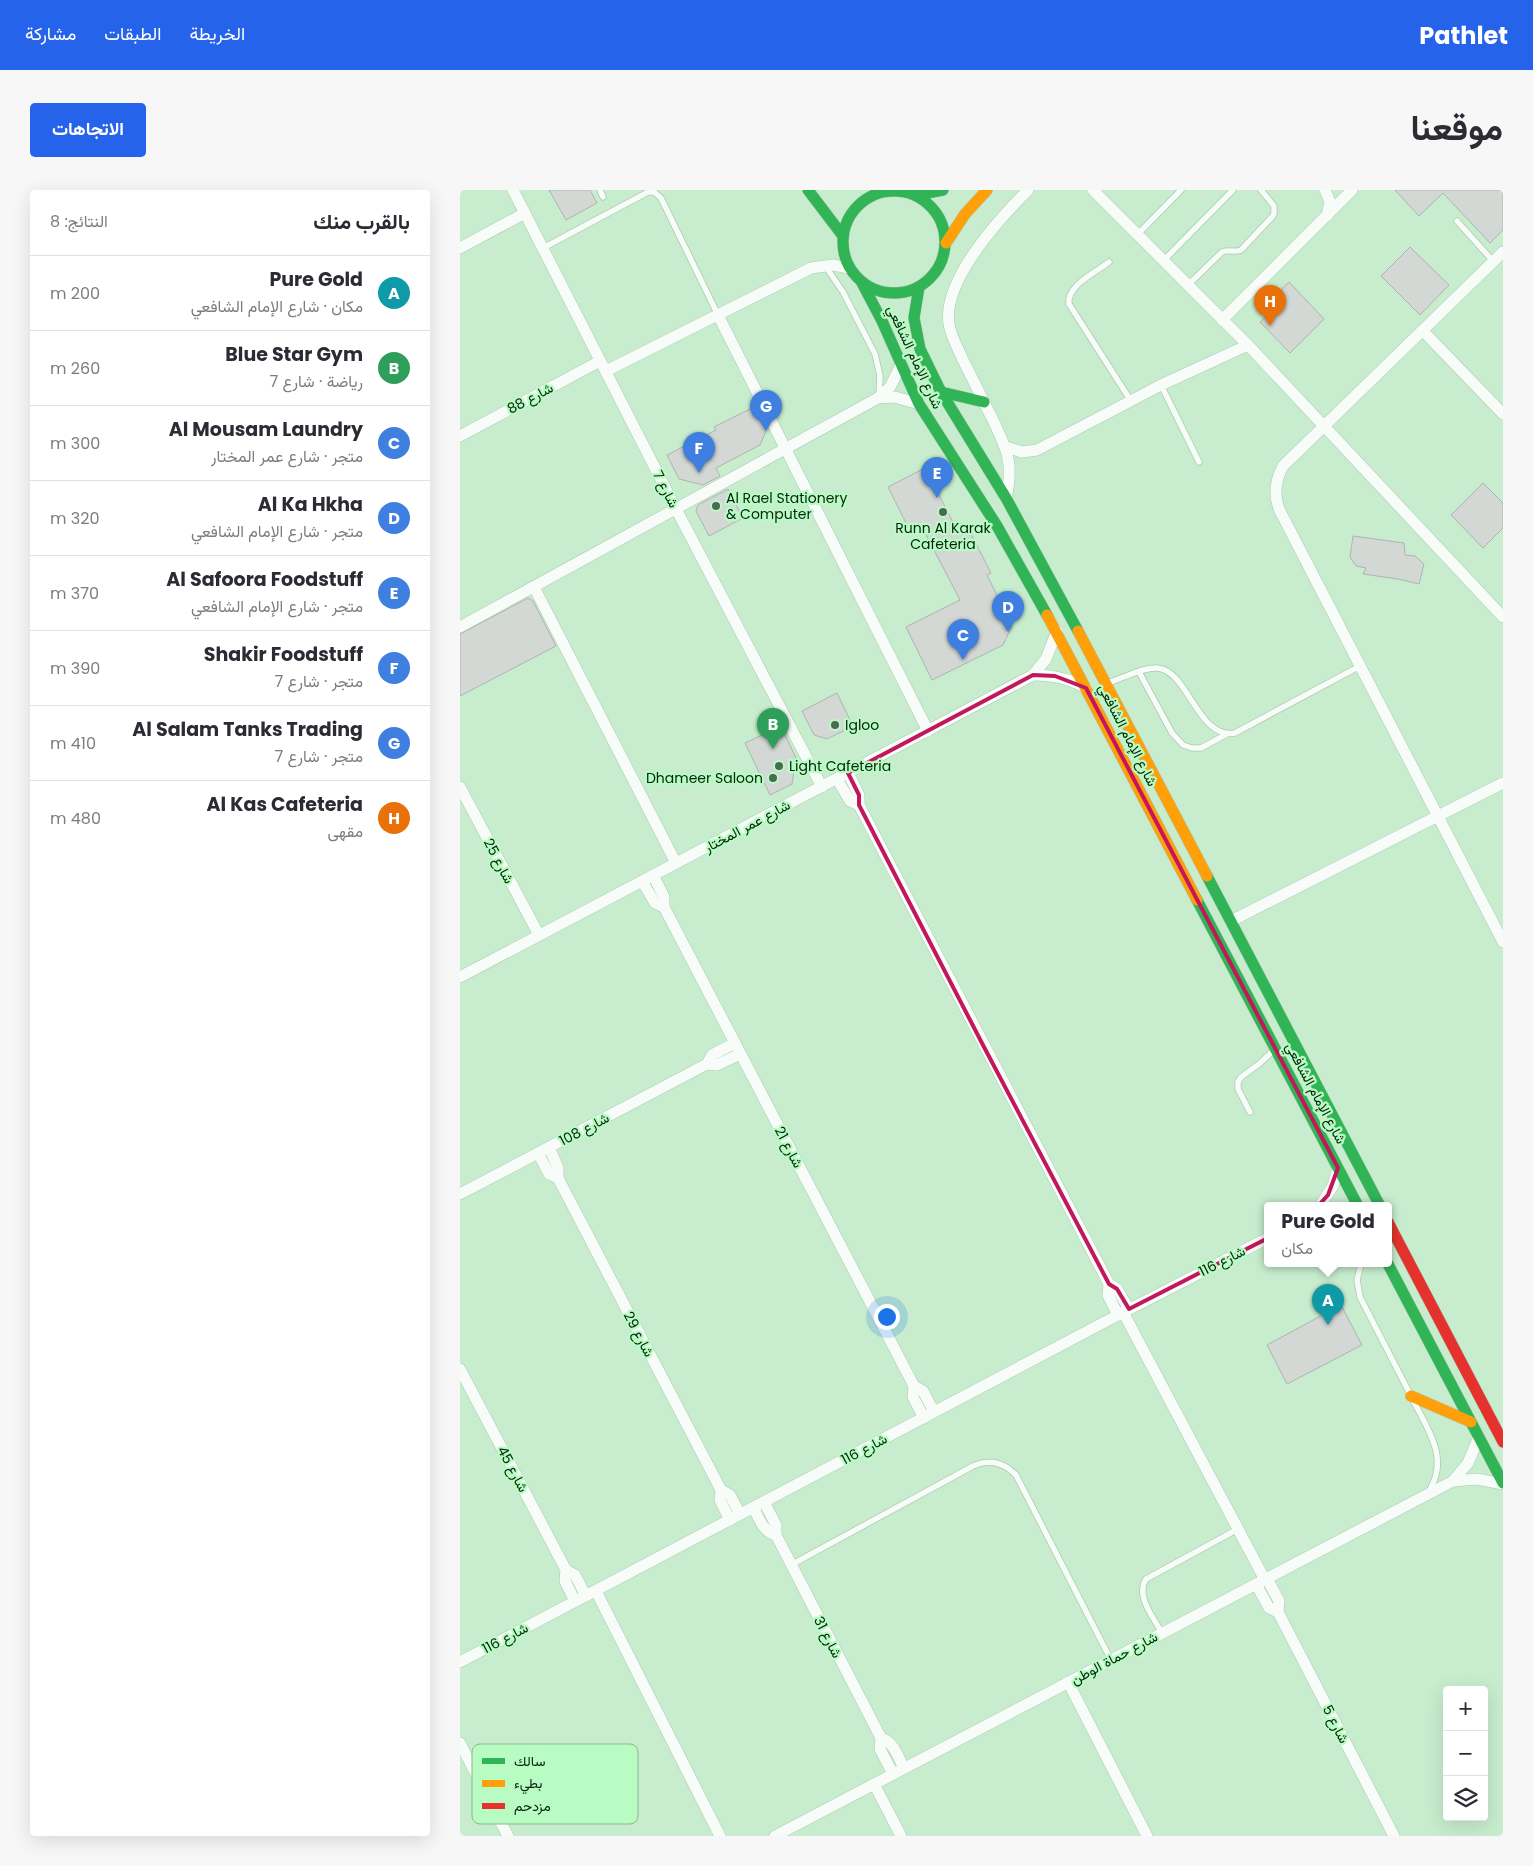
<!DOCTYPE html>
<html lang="ar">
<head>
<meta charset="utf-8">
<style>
  :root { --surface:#fff; --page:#f7f7f7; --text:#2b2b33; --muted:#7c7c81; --line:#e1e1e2; --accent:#2563eb }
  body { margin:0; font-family:Poppins,Vazirmatn,sans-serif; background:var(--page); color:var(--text); direction:rtl }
  .controls { position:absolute; right:15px; bottom:15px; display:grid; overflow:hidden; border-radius:5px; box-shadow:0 5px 20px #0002 }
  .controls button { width:45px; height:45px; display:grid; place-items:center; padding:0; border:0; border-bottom:1px solid var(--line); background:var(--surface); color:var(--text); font:25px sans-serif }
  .you { position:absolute; left:426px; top:1126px; width:18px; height:18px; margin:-12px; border:4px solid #fff; border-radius:50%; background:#1a73e8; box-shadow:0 0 0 8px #1a73e833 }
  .badge { display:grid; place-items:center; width:32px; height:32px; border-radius:50%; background:var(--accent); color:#fff; font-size:16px; font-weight:700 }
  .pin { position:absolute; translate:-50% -41px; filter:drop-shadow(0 1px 2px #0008) }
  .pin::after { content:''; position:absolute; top:26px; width:18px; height:15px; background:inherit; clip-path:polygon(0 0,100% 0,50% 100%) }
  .popup { position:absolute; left:804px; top:1012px; width:128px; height:65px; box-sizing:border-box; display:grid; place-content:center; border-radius:5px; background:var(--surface); filter:drop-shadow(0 1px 4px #0005); font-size:16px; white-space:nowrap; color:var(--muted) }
  .popup b { font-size:19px; color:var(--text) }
  .popup::after { content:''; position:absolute; left:50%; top:100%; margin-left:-10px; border:10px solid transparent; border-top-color:var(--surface) }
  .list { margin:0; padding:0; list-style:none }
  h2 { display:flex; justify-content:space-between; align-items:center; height:65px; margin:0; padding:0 20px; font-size:21px }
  h2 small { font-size:16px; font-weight:400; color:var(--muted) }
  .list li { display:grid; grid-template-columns:32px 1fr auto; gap:15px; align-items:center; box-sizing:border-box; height:75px; padding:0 20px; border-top:1px solid var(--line) }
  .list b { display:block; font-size:19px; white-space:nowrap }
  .list p { margin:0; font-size:16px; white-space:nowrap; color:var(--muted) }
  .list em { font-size:16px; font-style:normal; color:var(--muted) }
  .icon { flex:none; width:28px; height:28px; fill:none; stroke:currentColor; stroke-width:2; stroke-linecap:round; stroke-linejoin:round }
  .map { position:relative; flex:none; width:1043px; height:1646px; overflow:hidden; direction:ltr; border-radius:5px }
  header { display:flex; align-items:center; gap:30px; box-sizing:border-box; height:70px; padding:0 25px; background:var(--accent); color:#fff }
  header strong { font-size:24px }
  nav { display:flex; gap:28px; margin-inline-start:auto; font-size:18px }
  .intro { display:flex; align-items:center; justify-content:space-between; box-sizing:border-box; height:120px; padding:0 30px }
  h1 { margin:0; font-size:35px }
  .button { padding:12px 22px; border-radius:5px; background:var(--accent); color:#fff; font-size:18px; font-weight:700 }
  main { display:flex; gap:30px; padding:0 30px }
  aside { flex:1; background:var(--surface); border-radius:5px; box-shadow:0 5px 20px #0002 }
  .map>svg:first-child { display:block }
</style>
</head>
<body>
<header>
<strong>Pathlet</strong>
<nav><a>الخريطة</a><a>الطبقات</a><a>مشاركة</a></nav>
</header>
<div class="intro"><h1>موقعنا</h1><a class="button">الاتجاهات</a></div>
<main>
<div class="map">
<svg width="1043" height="1646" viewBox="0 0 1043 1646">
  <rect width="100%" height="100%" fill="#c7edce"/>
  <g fill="#d3d8d5" stroke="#adb4b0">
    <path d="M 89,0 L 130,0 L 137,13 L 106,30 Z"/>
    <path d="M 935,0 L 1043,0 L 1043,40 L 1030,53 L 983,3 L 959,26 Z"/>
    <path d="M 950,57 L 989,95 L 960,125 L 921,86 Z"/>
    <path d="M 829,92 L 864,129 L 830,163 L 800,132 L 807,126 L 801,119 Z"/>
    <path d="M 294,217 L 306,241 L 300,255 L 256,278 L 260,286 L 243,295 L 219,289 L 207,265 L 256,240 L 254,237 Z"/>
    <path d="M 465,278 L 496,338 L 506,334 L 531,383 L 527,385 L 552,436 L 543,455 L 472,490 L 446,437 L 500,410 L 461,335 L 450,341 L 428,297 Z"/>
    <path d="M 1023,293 L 1043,313 L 1043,338 L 1023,358 L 991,325 Z"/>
    <path d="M 268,299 L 283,328 L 249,346 L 236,321 L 238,315 Z"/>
    <path d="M 893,346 L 944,353 L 945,365 L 955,366 L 964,374 L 959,394 L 938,389 L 903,384 L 906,378 L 896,376 L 890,367 Z"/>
    <path d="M 68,408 L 73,411 L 96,456 L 0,506 L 0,444 Z"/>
    <path d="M 377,503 L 393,536 L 367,549 L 354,545 L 342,521 Z"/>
    <path d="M 321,536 L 336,568 L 332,594 L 310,605 L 285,553 Z"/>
    <path d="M 881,1115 L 902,1155 L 827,1194 L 807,1155 Z"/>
  </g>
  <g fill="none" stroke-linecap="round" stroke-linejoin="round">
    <g stroke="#abc9b0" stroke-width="7">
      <g id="lane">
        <path d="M 140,0 L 143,7"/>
        <path d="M 997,31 L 1033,71"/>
        <path d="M 677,45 L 721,0"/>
        <path d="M 83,58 L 188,2 L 194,2 L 201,8 L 258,125"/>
        <path d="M 703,71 L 773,0"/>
        <path d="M 649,72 C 636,82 606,96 609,114 L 671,211"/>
        <path d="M 366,77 L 383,102 L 415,164 L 420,186 L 419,206"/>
        <path d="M 728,95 L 762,62 C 769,59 775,63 781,60 L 812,27 L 814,24 L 814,16 L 801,0"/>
        <path d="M 701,195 L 739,272"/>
        <path d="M 679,482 L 712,543 L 723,555 L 732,558 L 741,558 L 767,544"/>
        <path d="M 648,493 C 663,488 681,478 696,478 C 728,478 737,550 775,543 L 900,476"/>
        <path d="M 790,922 L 778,899 L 778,892 L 781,887 L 799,874 L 814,860"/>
        <path d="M 901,1074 L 897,1090 L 900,1107 L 950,1204"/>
        <path d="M 954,1212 C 969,1241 989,1269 969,1301"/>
        <path d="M 331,1375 L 513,1276 C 530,1269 543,1272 556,1285 L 651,1470"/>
        <path d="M 702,1443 C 694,1428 675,1406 686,1389 L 778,1339"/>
      </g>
    </g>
    <g stroke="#abc9b0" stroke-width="12">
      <g id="street">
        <path d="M 53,0 L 216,319 L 362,597"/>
        <path d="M 633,0 L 788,155 L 1043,427"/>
        <path d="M 865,0 L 870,12 L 867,26"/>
        <path d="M 0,58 L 65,23"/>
        <path d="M 1043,62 L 823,276 C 815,291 813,305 820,321 L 1043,752"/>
        <path d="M 258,125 L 468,541"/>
        <path d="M 762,130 L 892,0"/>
        <path d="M 963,141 L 1043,224"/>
        <path d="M 146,181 L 351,78 L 373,75 L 389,78"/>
        <path d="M 418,208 L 435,207 L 459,214"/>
        <path d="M 0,246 L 140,171"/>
        <path d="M 546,257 L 562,262 L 577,260 L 701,195 L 788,155"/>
        <path d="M 546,308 C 554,273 547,259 532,228 C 522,209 513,189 503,170 C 498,158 491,147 489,134 C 482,91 539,29 568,0"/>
        <path d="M 74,397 L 216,673"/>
        <path d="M 0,437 L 418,208 L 430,197 L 441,175"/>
        <path d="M 573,485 C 593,485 609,488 626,498"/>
        <path d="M 388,583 L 399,605 L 399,615 L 649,1094 L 648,1105 L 658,1125"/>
        <path d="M 377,589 L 390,611 L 399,615"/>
        <path d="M 0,597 L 79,745"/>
        <path d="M 193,685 L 204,707 L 204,717 L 454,1196 L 453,1207 L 464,1228"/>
        <path d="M 182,691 L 195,713 L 204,717"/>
        <path d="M 771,731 L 1043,593"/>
        <path d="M 0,787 L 573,485 L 586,469 L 597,441"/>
        <path d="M 247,874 L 257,875 L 280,864"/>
        <path d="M 89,957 L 98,978 L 98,988 L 261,1300 L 260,1310 L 270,1330"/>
        <path d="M 78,963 L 89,984 L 98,988"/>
        <path d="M 0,1004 L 247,874 L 252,865 L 275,853"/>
        <path d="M 860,1016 L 873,996 L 878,978"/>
        <path d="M 649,1094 L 657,1099 L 669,1119"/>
        <path d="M 663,1122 L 805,1390"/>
        <path d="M 0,1179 L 106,1380 L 115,1385 L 126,1406"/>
        <path d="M 454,1196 L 463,1201 L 474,1222"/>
        <path d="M 993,1291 L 1017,1289 L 1043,1294"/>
        <path d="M 261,1300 L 270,1305 L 280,1324"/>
        <path d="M 304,1312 L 316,1335 L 316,1345 L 421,1548 L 420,1559 L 433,1584"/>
        <path d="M 293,1317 C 299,1328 303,1342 316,1345"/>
        <path d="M 106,1380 L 105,1391 L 115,1411"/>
        <path d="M 807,1389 L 819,1411 L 818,1422 L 934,1646"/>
        <path d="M 796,1394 L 809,1418 L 818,1422"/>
        <path d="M 136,1401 L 260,1646"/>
        <path d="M 0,1472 L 658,1125 L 808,1048"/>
        <path d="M 608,1492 L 687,1646"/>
        <path d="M 421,1548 C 434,1552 438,1567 444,1578"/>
        <path d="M 0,1553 L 48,1646"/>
        <path d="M 414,1594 L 441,1646"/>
        <path d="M 315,1646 L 993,1291 L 1008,1273 L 1019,1247"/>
      </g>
    </g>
    <g stroke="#abc9b0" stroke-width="12">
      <g id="fast">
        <path d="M 348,0 L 383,46"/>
        <circle cx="434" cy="52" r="51"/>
        <path d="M 457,5 L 483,0"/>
        <path d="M 402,93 L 422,131 L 459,214 L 537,336 L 587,425"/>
        <path d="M 459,97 L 454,128 L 460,159 L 481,202 L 546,308 L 618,441"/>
        <path d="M 481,202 L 524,212"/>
        <path d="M 747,686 L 920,1016"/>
        <path d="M 737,710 L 898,1016"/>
        <path d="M 928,1074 L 1043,1293"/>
      </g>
    </g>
    <g stroke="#abc9b0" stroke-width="12">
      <g id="slow">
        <path d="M 486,53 L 505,24 L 527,0"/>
        <path d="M 587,425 L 737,710"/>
        <path d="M 618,441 L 747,686"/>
        <path d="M 951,1206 L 1011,1232"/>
      </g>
    </g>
    <g stroke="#abc9b0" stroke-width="12">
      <path id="jam" d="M 928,1032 L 1043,1252"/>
    </g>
    <use href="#lane" stroke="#f7fcf8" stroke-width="5.5"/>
    <use href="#street" stroke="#f7fcf8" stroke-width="11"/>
    <use href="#fast" stroke="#30b455" stroke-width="11"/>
    <use href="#slow" stroke="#ff9f0a" stroke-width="11"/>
    <use href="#jam" stroke="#e5322d" stroke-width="11"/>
  </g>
  <path fill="none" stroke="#c2185b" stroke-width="4" stroke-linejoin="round" d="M 573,485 L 595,486 L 626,498 L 878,978 L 868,1005 L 847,1028 L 669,1119 L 657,1099 L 649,1094 L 524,857 L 399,615 L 399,605 L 388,583 Z"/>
  <g fill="#4b6a52" stroke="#b8fcc3" stroke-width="2">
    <circle cx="256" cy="316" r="5"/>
    <circle cx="483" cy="322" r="5"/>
    <circle cx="375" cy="535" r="5"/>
    <circle cx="319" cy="576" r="5"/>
    <circle cx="313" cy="588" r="5"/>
  </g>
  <g text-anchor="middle" stroke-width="4.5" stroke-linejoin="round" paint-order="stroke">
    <g font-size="14" fill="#08230f" stroke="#b8fcc3">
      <text transform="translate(455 167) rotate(65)" y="5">شارع الإمام الشافعي</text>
      <text transform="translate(70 208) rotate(-28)" y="5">شارع 88</text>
      <text transform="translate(206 299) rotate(63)" y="5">شارع 7</text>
      <text transform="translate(668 545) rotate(63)" y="5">شارع الإمام الشافعي</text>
      <text transform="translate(287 636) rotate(-28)" y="5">شارع عمر المختار</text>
      <text transform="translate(39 671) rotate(62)" y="5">شارع 25</text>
      <text transform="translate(856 903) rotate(62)" y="5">شارع الإمام الشافعي</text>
      <text transform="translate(124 939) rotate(-28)" y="5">شارع 108</text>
      <text transform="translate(329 957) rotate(62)" y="5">شارع 21</text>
      <text transform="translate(762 1071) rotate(-27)" y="5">شارع 116</text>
      <text transform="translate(179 1144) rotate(62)" y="5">شارع 29</text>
      <text transform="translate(404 1259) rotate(-28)" y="5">شارع 116</text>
      <text transform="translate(53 1279) rotate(62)" y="5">شارع 45</text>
      <text transform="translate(368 1447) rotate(63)" y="5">شارع 31</text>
      <text transform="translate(45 1448) rotate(-28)" y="5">شارع 116</text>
      <text transform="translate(654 1468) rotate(-28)" y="5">شارع حماة الوطن</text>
      <text transform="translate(876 1534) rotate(63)" y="5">شارع 5</text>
    </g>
    <g font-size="14" fill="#08230f" stroke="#b8fcc3" text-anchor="start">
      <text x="266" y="313">Al Rael Stationery<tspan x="266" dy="16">&amp; Computer</tspan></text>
      <text x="483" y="343" text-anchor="middle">Runn Al Karak<tspan x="483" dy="16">Cafeteria</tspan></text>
      <text x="385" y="540">Igloo</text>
      <text x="329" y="581">Light Cafeteria</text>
      <text x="303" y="593" text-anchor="end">Dhameer Saloon</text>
    </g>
  </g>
  <rect x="12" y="1554" width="166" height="80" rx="8" fill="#b8fcc3" stroke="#83bb8d" stroke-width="1"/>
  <rect x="22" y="1568" width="23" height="6" fill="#30b455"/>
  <rect x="22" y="1590" width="23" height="7" fill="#ff9f0a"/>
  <rect x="22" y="1613" width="23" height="6" fill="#e5322d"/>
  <g font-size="14" fill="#08230f">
    <text x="54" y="1576">سالك</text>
    <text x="54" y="1598">بطيء</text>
    <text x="54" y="1621">مزدحم</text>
  </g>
</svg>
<div class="controls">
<button>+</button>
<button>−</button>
<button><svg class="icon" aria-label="layers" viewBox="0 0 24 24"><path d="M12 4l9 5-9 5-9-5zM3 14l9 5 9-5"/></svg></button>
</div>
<div class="you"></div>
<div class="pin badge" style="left:868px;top:1135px;background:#0f9aa8">A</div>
<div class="popup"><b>Pure Gold</b>مكان</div>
<div class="pin badge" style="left:313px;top:559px;background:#2e9e5b">B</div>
<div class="pin badge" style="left:503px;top:470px;background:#3f7fe0">C</div>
<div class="pin badge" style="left:548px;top:442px;background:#3f7fe0">D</div>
<div class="pin badge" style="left:477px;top:308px;background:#3f7fe0">E</div>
<div class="pin badge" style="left:239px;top:283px;background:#3f7fe0">F</div>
<div class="pin badge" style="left:306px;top:241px;background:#3f7fe0">G</div>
<div class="pin badge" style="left:810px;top:136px;background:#e8710a">H</div>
</div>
<aside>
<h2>بالقرب منك<small>النتائج: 8</small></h2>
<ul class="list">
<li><span class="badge" style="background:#0f9aa8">A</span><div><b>Pure Gold</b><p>مكان · شارع الإمام الشافعي</p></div><em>200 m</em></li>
<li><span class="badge" style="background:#2e9e5b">B</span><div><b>Blue Star Gym</b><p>رياضة · شارع 7</p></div><em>260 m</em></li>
<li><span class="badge" style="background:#3f7fe0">C</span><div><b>Al Mousam Laundry</b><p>متجر · شارع عمر المختار</p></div><em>300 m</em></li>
<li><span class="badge" style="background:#3f7fe0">D</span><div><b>Al Ka Hkha</b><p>متجر · شارع الإمام الشافعي</p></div><em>320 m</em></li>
<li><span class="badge" style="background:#3f7fe0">E</span><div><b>Al Safoora Foodstuff</b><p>متجر · شارع الإمام الشافعي</p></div><em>370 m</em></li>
<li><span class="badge" style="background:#3f7fe0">F</span><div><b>Shakir Foodstuff</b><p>متجر · شارع 7</p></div><em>390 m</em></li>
<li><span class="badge" style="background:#3f7fe0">G</span><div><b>Al Salam Tanks Trading</b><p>متجر · شارع 7</p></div><em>410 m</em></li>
<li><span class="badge" style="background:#e8710a">H</span><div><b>Al Kas Cafeteria</b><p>مقهى</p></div><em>480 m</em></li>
</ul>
</aside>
</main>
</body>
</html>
